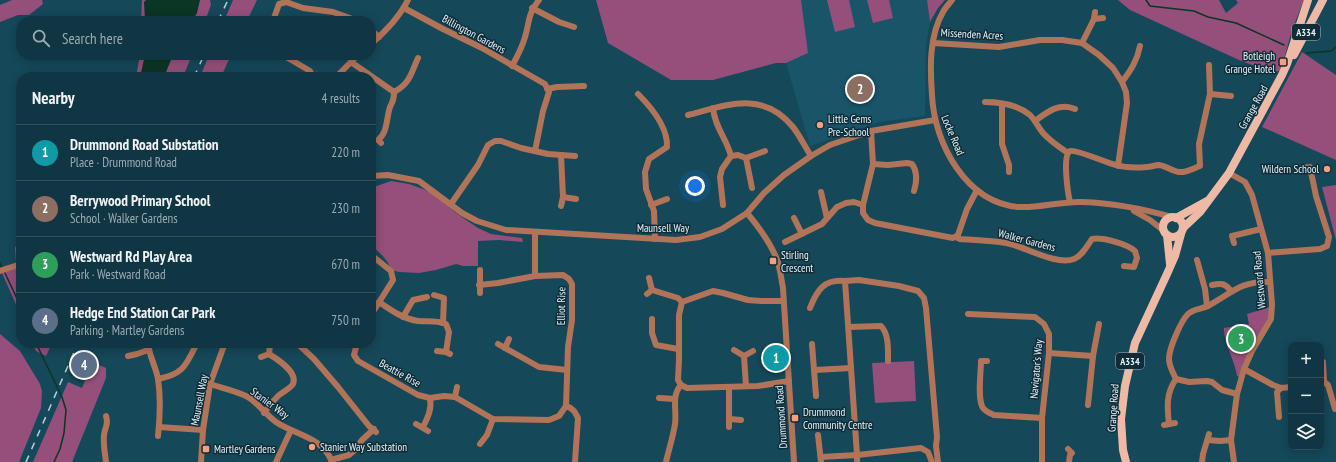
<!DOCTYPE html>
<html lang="en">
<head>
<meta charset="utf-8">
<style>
  :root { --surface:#103643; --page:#1e414e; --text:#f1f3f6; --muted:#9cabb2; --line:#30505c; --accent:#8c9099 }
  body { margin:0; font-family:"PT Sans Narrow",sans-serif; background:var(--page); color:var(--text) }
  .controls { position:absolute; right:12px; bottom:12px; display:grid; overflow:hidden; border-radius:8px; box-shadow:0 2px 10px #0003 }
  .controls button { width:36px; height:36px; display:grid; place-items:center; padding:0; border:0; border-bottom:1px solid var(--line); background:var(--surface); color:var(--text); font:20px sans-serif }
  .you { position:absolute; left:695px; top:186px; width:14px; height:14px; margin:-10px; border:3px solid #fff; border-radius:50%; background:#1a73e8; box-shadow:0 0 0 6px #1a73e833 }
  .badge { display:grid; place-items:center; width:26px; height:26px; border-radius:50%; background:var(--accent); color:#fff; font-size:13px; font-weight:700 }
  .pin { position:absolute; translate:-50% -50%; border:2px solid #fff; box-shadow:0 1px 4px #0006 }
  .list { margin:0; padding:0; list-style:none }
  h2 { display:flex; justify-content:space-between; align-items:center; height:52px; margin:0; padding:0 16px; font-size:17px }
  h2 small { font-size:13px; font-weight:400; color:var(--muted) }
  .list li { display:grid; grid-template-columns:26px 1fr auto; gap:12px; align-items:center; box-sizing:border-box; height:56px; padding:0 16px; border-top:1px solid var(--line) }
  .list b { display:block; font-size:15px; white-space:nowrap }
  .list p { margin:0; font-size:13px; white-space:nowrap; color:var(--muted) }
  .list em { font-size:13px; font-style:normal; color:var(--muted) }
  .icon { flex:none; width:22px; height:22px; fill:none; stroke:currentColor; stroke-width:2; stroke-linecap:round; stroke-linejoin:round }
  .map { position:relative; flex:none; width:1336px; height:462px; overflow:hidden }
  .search { position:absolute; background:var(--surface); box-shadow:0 2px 10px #0003; left:16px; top:16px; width:360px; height:44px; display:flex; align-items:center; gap:10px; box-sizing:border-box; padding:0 14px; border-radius:16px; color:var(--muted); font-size:15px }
  .panel { position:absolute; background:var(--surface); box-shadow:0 2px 10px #0003; left:16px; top:72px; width:360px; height:276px; border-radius:16px }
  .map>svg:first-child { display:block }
</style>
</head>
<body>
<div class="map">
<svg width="1336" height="462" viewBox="0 0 1336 462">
  <rect width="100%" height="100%" fill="#154859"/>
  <path fill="#185568" d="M 772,0 L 927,0 L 930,22 L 926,45 L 925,116 L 879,122 L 810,146 L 786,63 Z"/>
  <g fill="#944f7a">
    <path d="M 12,0 L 42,0 L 43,4 L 29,15 L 18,15 L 0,22 L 0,5 Z"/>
    <path d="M 142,0 L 210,0 L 211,5 L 205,21 L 141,21 Z"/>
    <path d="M 233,0 L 257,0 L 247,21 L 224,21 Z"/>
    <path d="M 596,0 L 801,0 L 808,53 L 786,63 L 776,63 L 713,80 L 671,80 L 608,43 Z"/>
    <path d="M 827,0 L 849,0 L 855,27 L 835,32 Z"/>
    <path d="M 867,0 L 889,0 L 893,18 L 873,23 Z"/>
    <path d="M 927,0 L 945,0 L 938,8 L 930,22 Z"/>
    <path d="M 1118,0 L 1219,0 L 1226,13 L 1238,3 L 1236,0 L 1304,0 L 1292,30 L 1281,70 L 1273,73 L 1239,60 L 1130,10 Z"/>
    <path d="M 1302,52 L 1336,75 L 1336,160 L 1262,127 Z"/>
    <path d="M 140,55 L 192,55 L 183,77 L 136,77 Z"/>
    <path d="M 209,55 L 231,55 L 221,77 L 200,77 Z"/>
    <path d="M 391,181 L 409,184 L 423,189 L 432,193 L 456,213 L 478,228 L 491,234 L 522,238 L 523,242 L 499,240 L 478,241 L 478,266 L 463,266 L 456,264 L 436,270 L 419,273 L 399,272 L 391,270 C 389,260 378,252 371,244 L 371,188 Z"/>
    <path d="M 1336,185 L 1336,240 L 1322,187 Z"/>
    <path d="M 21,234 L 21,260 L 16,262 L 15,248 Z"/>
    <path d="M 21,267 L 21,316 L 2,273 Z"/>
    <path d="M 1270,307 L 1269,317 L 1244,362 L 1239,377 L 1237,376 C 1235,360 1223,343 1224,328 L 1249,324 L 1247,314 Z"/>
    <path d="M 0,334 L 20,351 L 40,384 L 42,391 L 41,408 L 19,462 L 0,462 Z"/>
    <path d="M 32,343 L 52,343 L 46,356 L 36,351 Z"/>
    <path d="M 914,361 L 916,401 L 875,403 L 872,363 Z"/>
    <path d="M 93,362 L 106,368 L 106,378 L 72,462 L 33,462 L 68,382 L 82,388 Z"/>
  </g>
  <g fill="#0b3525">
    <path d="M 146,0 L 200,0 L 197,13 L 192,21 L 145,21 L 144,2 Z"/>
    <path d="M 145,55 L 173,55 L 164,77 L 140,77 Z"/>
  </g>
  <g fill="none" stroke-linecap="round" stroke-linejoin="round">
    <g stroke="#0b3525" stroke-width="1.5">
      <path d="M 1146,0 L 1150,6 L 1194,11 L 1208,17 L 1236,23 L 1284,45"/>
      <path d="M 1307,53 L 1331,51 L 1336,47"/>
      <path d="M 0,263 L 2,268"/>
      <path d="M 4,271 L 21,307"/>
      <path d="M 36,343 L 62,397 L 66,410 L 64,433 L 60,449 L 54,462"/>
    </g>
    <g stroke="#b27459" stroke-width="6">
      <path d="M 952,0 C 949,4 945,8 943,12 C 929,36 930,68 932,95 C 934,143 966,203 1019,207 C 1041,208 1061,201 1083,202 C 1113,203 1143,209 1172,217"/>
      <path d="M 404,8 L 443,29 L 482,48 L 545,84 L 549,92 L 543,111 L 535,151"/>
      <path d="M 532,8 L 559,22 L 574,27"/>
      <path d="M 1094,19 L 1103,18"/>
      <path d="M 273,21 L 279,4 L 286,2 L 303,8 L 333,12 L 358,21"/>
      <path d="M 371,30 L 379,37"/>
      <path d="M 933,43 L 999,47 L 1040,40 L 1062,40 L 1082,43 L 1099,55 L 1113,68 L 1122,82 L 1126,92 L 1127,103 L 1118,166"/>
      <path d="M 1082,43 L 1094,19 L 1095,12"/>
      <path d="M 371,44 C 385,32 400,16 408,0"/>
      <path d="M 283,55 L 310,71 L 312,75"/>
      <path d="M 351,62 L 394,92 C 394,101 393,100 390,107 C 386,119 388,132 378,140 L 381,143"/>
      <path d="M 512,66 C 517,57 522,48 525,37 C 530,21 527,15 539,0"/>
      <path d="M 309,77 C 315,73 320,75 326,77"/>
      <path d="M 336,77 L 358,55"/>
      <path d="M 1122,82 C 1131,70 1137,61 1140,46"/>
      <path d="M 547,89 L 557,87 L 584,86"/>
      <path d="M 394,92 C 410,84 411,73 418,58"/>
      <path d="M 638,94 C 651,107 668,128 667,147 L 649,159 L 645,172 L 646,189 L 654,211 L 655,239"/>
      <path d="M 1210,94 L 1231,96"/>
      <path d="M 985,102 C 999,102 1018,105 1030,115 C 1035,120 1038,127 1043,133 C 1050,141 1059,147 1068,153"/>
      <path d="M 1002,104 L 1002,144 L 1009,165 L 1009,172"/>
      <path d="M 713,108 C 715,128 726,137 731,156 L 722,169 L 720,177 L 723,205"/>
      <path d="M 688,115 C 727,105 763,90 793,127 C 800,136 805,147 811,156"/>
      <path d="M 1035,121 C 1047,112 1060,102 1075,109"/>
      <path d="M 871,131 L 873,164 L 863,205 L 863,213 L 868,220 L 875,223 L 953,238 L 958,235 L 967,209 L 977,190"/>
      <path d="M 731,156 L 738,155 L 746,158 L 765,151"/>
      <path d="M 746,158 L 752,188"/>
      <path d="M 873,164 L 888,165 L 907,163 L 912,164 C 918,172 917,181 914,191"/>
      <path d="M 1229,173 L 1245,182 L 1252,195 L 1268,253 L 1272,304 L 1271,319 L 1252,351 L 1244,369 L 1237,394 L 1231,440 L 1234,462"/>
      <path d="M 371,176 L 388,175 L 419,181 L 462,213 L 477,221 L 506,230 L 676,240 L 700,237 L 722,229 L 747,213 L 764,193 L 784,175 L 811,156 L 830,145 L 871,131 L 935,120"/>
      <path d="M 821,192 L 827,218"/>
      <path d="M 563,197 L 576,199"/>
      <path d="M 1070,202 C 1068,194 1062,154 1070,151 C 1076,149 1107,163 1116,165 C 1126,168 1137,168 1147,167 C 1151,167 1155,165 1159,165 C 1166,166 1172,171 1179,172 C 1186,173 1194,168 1200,166 L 1199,144 L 1210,94 L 1209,65"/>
      <path d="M 451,204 L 478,165 L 488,145 L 495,141 L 501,141 L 521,148 L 548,154 L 575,156"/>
      <path d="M 651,205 L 667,199"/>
      <path d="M 561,206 L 563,197 L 561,155"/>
      <path d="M 1134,211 L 1150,220 L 1164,231"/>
      <path d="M 747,213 C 758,226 769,241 776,257 C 780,266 781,278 783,288 L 794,462"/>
      <path d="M 794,218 L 802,234"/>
      <path d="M 956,237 L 960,239 C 975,240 991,240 1006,243 C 1024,246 1056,266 1074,259 C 1082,256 1087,246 1092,239 C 1103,237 1127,244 1135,251 L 1137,258 L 1134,267 L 1124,266"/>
      <path d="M 785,242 L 822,224 L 837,207 L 846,203 L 854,202 L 863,205"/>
      <path d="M 1234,243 L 1232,236 L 1261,229"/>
      <path d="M 1268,253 L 1320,249 L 1327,246 L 1329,237 L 1316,196 L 1310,167 L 1303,168"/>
      <path d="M 371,255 L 391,271 L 393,280 L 371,315"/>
      <path d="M 1197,260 L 1205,289 L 1207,306"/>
      <path d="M 480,270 L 480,293"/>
      <path d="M 0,271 L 21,264"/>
      <path d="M 535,276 L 535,233"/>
      <path d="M 649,278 L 652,290"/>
      <path d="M 1212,285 C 1221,283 1225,283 1231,291"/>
      <path d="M 647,294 L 652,290 L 678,298 L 682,302"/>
      <path d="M 434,295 L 444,298 L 443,323"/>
      <path d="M 783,301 L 761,301 L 748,300 L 723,293 L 713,291 L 682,302 L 679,315 L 679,360 L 678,380 L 681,385 L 687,388 L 758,386 L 789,381"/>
      <path d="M 379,302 C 391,310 403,319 418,321 C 427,322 436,320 446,324 L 449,332 L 446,352"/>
      <path d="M 810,308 C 817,290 824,279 845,281"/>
      <path d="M 968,314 L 1035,317 L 1044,324 L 1049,334 L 1049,353 L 1042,418 L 1042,462"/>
      <path d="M 403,317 L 413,300 L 427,297"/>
      <path d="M 652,319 L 652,333 L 656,345 L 678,349"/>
      <path d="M 849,327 L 881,326 C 889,334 888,350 888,361"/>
      <path d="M 148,343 C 149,356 156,367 158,379 C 161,398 160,417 158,436"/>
      <path d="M 297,343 L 314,359 L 338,387 L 369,426 L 376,432"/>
      <path d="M 357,343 L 354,355 L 358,361 L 418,395 L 430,398 L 444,396 L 455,397 L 493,419 L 549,420 L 559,416 L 566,406 L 568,347 L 572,320 L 572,284 L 569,279 L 563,275 L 535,276 L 498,283 L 479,285"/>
      <path d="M 498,344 L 539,367 L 567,370"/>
      <path d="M 812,344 L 816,396"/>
      <path d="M 505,348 L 509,339"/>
      <path d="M 734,350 L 744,356 L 746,386"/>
      <path d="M 437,351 L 446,352 L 450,354"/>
      <path d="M 1049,353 L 1093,356"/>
      <path d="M 128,356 L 137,354 L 148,350"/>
      <path d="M 744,356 L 753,351"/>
      <path d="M 261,357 L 269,354 L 270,345"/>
      <path d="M 987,361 L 981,361 C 981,373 977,399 983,408 C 986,412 990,413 994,415 L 1042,418"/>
      <path d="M 1323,362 L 1324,382"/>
      <path d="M 1244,369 L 1273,385 L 1281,388 L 1291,387"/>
      <path d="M 815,370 L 851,368"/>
      <path d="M 158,379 C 184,374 186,365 197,343"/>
      <path d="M 1176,379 C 1173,373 1169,366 1169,359 C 1169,348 1181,321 1188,314 C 1193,309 1202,309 1208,306 C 1232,293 1240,281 1269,282"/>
      <path d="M 1321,383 L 1324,382 L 1328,385 L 1335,409"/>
      <path d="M 210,384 C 222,388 237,391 248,397 C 257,402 266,415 276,422 C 295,435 323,437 332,462"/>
      <path d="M 729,387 L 729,427"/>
      <path d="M 455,397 L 457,387"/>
      <path d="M 659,398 L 675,399"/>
      <path d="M 1088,405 L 1093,356 L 1099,324"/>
      <path d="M 566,406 C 573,408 575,412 578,418 L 575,462"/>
      <path d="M 264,413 C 268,407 273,401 278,396 C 282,392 290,389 293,384 C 298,372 277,359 269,354"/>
      <path d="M 106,416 C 109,425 105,426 104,435 C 103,444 105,453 106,462"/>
      <path d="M 1279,417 L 1277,392 L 1281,388"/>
      <path d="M 730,419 L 741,420"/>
      <path d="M 416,424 L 428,431"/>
      <path d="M 1169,424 C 1167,407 1166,393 1176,379 L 1189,382 L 1207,381 L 1212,382 L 1222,390 L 1237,394"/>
      <path d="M 1164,425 L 1175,423"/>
      <path d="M 159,427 L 203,430"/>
      <path d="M 423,427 C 428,417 432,409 430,398"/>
      <path d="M 818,435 L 821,462"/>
      <path d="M 1208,440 L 1220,441 L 1231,440"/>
      <path d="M 480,444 L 487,435 L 493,419"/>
      <path d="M 1068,449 L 1072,453 L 1070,455 L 1069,462"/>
      <path d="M 821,457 L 857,455 L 857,462"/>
      <path d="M 331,460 L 349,455 L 355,450 L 362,440 L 374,429"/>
      <path d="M 201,462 L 203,430 L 210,384 L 225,343"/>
      <path d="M 276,462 L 291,430"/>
      <path d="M 666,462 C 669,449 673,437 675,424 C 677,410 671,396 681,385"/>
      <path d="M 932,462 L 928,452 L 921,448 L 857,455 L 845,281 L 859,280 L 899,286 L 918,291 L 924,298 L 926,308 L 937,437 L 936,446 L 938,462"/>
      <path d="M 1202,462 L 1203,454 L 1209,434"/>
    </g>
    <g stroke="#eebaa5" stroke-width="8">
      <path d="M 1294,55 L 1323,0"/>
      <circle cx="1173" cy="227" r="10"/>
      <path d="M 1176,218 L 1207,201"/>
      <path d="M 1183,228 L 1200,212 L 1229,173 L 1282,75 L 1287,64 L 1308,0"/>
      <path d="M 1167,235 L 1170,264"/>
      <path d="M 1126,462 L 1123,450 L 1121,419 L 1125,386 L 1135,343 L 1167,274 L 1175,256 L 1181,234"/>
    </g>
    <g stroke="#b8d2db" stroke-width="1.5" stroke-dasharray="7 7" stroke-linecap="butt">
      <path d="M 218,21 L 228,0"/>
      <path d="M 194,77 L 204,55"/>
      <path d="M 26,462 L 78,343"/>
    </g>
  </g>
  <g fill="#f2a07e" stroke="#112c36" stroke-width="1.5">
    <rect x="1279" y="58" width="8" height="8" rx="2"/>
    <circle cx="820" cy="125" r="4"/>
    <circle cx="1327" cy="169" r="4"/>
    <rect x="769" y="257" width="8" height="8" rx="2"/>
    <rect x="791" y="414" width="8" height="8" rx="2"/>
    <circle cx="312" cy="447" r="4"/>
    <rect x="202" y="445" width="8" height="8" rx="2"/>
  </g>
  <g text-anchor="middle" stroke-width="3" stroke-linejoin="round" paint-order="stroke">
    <g fill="#112c36" stroke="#a3b9c1" stroke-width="1">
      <rect x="1292" y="24" width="28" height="16" rx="3"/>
      <rect x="1116" y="353" width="28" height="16" rx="3"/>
    </g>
    <g font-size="10" font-weight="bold" fill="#e2f5fc">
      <text x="1306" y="36">A334</text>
      <text x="1130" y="365">A334</text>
    </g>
    <g font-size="11" fill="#e2f5fc" stroke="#112c36">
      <text transform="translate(474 34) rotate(28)" y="4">Billington Gardens</text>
      <text transform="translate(972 34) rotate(3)" y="4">Missenden Acres</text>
      <text transform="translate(1253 107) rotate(-61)" y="4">Grange Road</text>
      <text transform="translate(953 135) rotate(67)" y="4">Locke Road</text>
      <text x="663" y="232">Maunsell Way</text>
      <text transform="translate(1027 240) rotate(15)" y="4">Walker Gardens</text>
      <text transform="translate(1259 280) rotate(-95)" y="4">Westward Road</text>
      <text transform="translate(561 306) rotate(-89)" y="4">Elliot Rise</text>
      <text transform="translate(1036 369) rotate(-85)" y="4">Navigator's Way</text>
      <text transform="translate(400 373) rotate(29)" y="4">Beattie Rise</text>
      <text transform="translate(199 400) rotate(-79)" y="4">Maunsell Way</text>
      <text transform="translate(270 403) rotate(36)" y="4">Stanier Way</text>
      <text transform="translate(1113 408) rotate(-86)" y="4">Grange Road</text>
      <text transform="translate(781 417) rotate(-94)" y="4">Drummond Road</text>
    </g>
    <g font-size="11" fill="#e2f5fc" stroke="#112c36" text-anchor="start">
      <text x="1275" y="60" text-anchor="end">Botleigh<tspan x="1275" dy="13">Grange Hotel</tspan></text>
      <text x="828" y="123">Little Gems<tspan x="828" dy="13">Pre-School</tspan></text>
      <text x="1319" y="173" text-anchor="end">Wildern School</text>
      <text x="781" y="259">Stirling<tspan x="781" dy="13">Crescent</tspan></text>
      <text x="803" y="416">Drummond<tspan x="803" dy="13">Community Centre</tspan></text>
      <text x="320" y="451">Stanier Way Substation</text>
      <text x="214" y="453">Martley Gardens</text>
    </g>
  </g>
</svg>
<div class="controls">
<button>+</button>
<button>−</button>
<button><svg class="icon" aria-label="layers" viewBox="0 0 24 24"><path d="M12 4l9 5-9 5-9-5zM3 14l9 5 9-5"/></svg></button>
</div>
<div class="you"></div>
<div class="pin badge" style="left:776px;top:358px;background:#0f9aa8">1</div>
<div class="pin badge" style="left:860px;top:89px;background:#8d6e63">2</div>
<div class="pin badge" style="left:1241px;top:339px;background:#2e9e5b">3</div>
<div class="pin badge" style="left:84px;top:365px;background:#5c6f8a">4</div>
<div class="search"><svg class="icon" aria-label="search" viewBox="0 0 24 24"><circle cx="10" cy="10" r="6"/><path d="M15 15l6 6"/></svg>Search here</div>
<section class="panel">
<h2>Nearby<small>4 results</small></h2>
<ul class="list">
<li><span class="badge" style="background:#0f9aa8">1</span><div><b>Drummond Road Substation</b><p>Place · Drummond Road</p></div><em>220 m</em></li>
<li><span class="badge" style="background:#8d6e63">2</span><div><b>Berrywood Primary School</b><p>School · Walker Gardens</p></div><em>230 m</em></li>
<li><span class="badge" style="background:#2e9e5b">3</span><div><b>Westward Rd Play Area</b><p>Park · Westward Road</p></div><em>670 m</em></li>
<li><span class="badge" style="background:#5c6f8a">4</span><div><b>Hedge End Station Car Park</b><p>Parking · Martley Gardens</p></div><em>750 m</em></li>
</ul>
</section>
</div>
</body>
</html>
